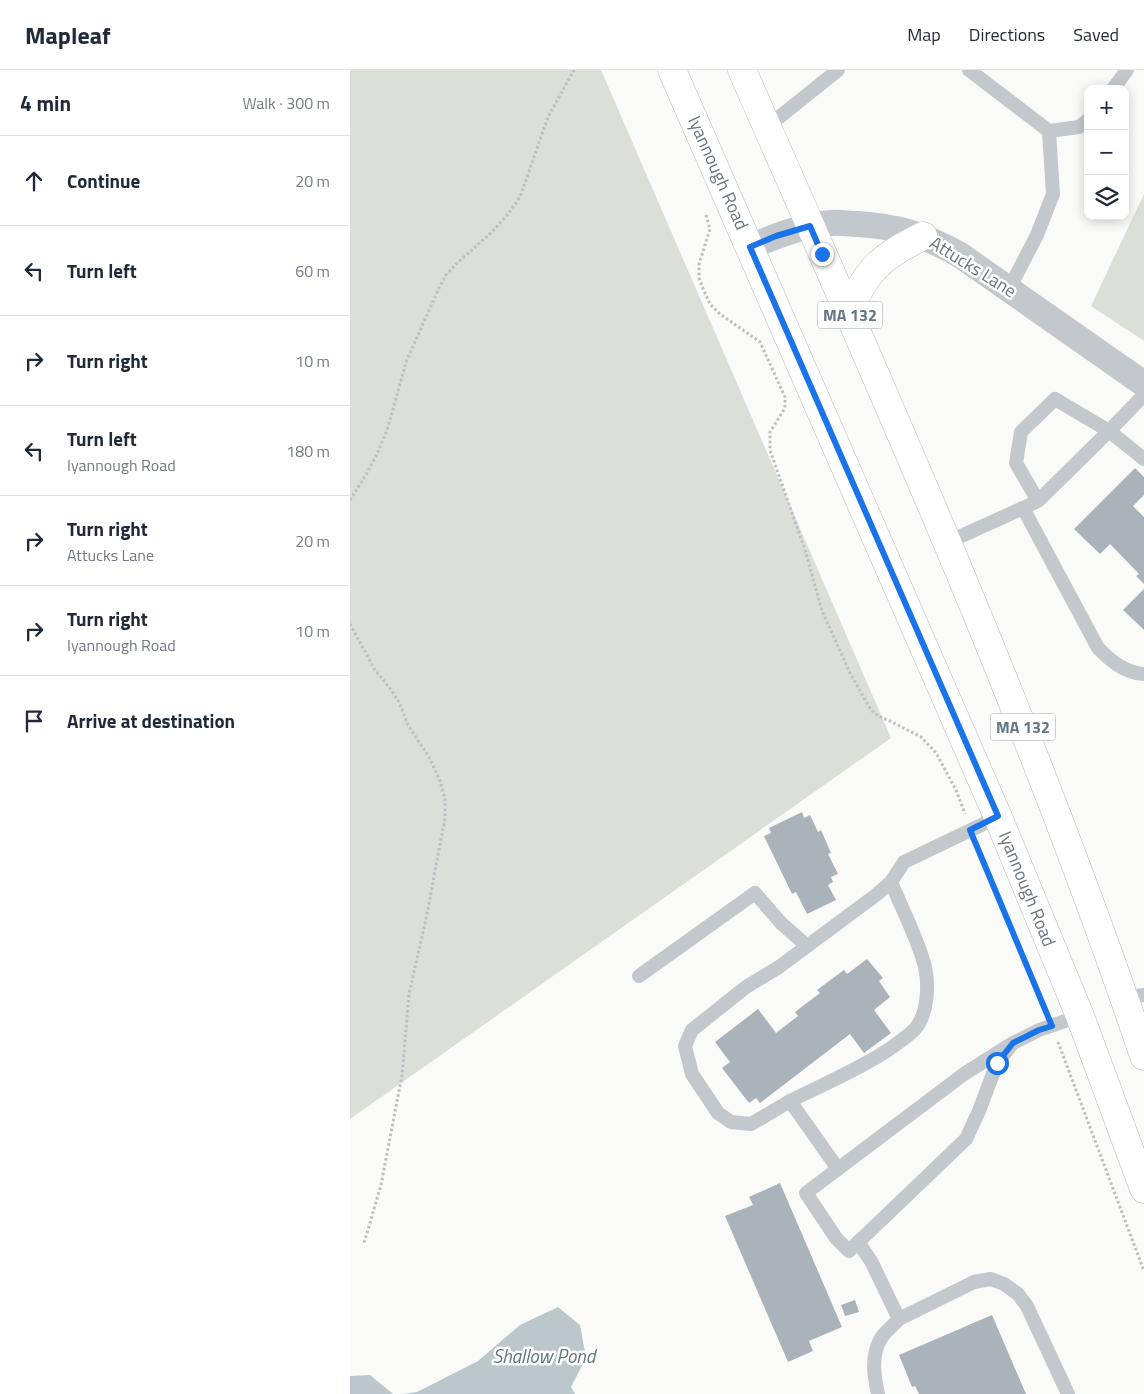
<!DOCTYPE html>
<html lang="en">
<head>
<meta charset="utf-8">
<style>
  :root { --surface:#fff; --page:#f2f2f3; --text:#1f2937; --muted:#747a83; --line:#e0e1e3 }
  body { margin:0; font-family:"Titillium Web",sans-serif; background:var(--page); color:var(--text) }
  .controls { position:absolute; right:15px; top:15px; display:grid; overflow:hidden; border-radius:10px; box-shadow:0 2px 12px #0003 }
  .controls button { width:45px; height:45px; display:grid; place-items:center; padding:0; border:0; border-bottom:1px solid var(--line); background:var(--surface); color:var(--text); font:25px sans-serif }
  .stop { position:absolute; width:15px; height:15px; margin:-11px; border:4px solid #1a73e8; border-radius:50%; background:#fff }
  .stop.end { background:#1a73e8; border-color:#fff; box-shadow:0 1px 5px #0008 }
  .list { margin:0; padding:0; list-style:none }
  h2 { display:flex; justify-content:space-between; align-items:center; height:65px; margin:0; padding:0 20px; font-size:21px }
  h2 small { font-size:16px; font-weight:400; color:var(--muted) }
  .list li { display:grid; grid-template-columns:32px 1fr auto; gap:15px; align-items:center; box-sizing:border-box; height:90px; padding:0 20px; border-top:1px solid var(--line) }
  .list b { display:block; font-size:19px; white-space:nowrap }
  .list p { margin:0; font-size:16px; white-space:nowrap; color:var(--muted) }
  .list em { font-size:16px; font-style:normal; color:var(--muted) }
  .icon { flex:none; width:28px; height:28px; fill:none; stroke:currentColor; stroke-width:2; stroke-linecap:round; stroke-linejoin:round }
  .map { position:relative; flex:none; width:794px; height:1324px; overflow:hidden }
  header { display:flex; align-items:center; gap:30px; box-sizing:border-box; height:70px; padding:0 25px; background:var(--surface); border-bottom:1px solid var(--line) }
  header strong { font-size:24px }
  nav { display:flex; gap:28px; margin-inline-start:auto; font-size:18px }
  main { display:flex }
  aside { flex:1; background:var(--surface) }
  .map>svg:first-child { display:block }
</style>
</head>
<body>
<header>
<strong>Mapleaf</strong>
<nav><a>Map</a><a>Directions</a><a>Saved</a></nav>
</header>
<main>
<aside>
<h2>4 min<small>Walk · 300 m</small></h2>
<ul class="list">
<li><svg class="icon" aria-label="ahead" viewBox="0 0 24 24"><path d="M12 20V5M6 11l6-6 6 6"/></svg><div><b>Continue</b></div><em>20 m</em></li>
<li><svg class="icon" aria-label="left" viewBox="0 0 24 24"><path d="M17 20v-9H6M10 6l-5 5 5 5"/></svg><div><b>Turn left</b></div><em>60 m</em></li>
<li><svg class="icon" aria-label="right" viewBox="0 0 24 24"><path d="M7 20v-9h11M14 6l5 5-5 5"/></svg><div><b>Turn right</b></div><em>10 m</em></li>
<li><svg class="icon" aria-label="left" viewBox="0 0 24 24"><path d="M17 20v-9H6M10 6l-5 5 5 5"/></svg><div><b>Turn left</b><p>Iyannough Road</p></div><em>180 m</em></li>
<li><svg class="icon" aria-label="right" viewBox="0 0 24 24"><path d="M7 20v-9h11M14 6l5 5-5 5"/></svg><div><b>Turn right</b><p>Attucks Lane</p></div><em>20 m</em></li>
<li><svg class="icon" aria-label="right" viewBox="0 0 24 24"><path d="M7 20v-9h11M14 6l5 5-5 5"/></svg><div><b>Turn right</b><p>Iyannough Road</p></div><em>10 m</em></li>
<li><svg class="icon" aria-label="arrive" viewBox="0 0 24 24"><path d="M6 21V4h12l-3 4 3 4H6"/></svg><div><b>Arrive at destination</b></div></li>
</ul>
</aside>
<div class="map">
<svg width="794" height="1324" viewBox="0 0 794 1324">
  <rect width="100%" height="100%" fill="#fafaf8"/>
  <g fill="#dadfd7">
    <path d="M 0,0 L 251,0 L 541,668 L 0,1049 Z"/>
    <path d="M 794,124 L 794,271 L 741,236 Z"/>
  </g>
  <g fill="#bbc7cb">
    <path d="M 208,1237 L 230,1255 L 236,1288 L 221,1317 L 225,1324 L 53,1324 L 67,1322 L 128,1291 L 170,1255 Z"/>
    <path d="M 20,1305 L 43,1324 L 0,1324 L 0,1306 Z"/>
  </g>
  <g fill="#aab3b9">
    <path d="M 785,398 L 794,407 L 794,425 L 783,436 L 794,447 L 794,514 L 786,506 L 789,504 L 760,474 L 750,484 L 724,459 Z"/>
    <path d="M 794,519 L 794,560 L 773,540 Z"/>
    <path d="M 452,742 L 454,748 L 460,745 L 468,762 L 471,760 L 481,783 L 478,784 L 488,804 L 481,807 L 483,812 L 478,815 L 486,830 L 457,844 L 446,822 L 442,824 L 414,766 L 421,763 L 419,758 Z"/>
    <path d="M 517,889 L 533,908 L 529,911 L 540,927 L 524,940 L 541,963 L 514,983 L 500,964 L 410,1033 L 406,1028 L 399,1033 L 372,998 L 380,992 L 365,972 L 408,939 L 426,963 L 448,946 L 445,942 L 470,923 L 467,920 L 494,900 L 497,904 Z"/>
    <path d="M 430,1113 L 492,1257 L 459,1271 L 463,1281 L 438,1292 L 375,1146 L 403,1135 L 399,1127 Z"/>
    <path d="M 505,1230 L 509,1242 L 495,1246 L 491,1235 Z"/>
    <path d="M 642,1245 L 676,1324 L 569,1324 L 565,1316 L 562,1317 L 549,1285 Z"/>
  </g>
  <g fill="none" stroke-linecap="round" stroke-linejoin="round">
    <g stroke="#b5babe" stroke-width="29">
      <g id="primary">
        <path d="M 322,0 L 648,747 L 730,946 L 794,1119"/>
        <path d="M 392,0 C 535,325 680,649 794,986"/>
        <path d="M 498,241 C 519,198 530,187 573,166"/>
      </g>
    </g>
    <g stroke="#bbbfc2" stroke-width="3" stroke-dasharray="2.5 2.5" stroke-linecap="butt">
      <path d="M 356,145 L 360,159 L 349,194 L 349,208 L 354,221 L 360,234 L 370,244 L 410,272 L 435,327 L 435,338 L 420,362 L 420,380 L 456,483 L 472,541 L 500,603 L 521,640 L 528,646 L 540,651 L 571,667 L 586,683 L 606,720 L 615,744"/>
      <path d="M 0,430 L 16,405 L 28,382 L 38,357 L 56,292 L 89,218 L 96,205 L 106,194 L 142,162 L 158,144 L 170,127 L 198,47 L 224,0"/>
      <path d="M 0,554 L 25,600 L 39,617 L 49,632 L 58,655 L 80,689 L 90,711 L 95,729 L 95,748 L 76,849 L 59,924 L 52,1005 L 31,1115 L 14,1173"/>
      <path d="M 627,776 L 695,939"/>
      <path d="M 708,972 L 794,1201"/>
    </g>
    <g stroke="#c3c8cc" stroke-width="14">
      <path d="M 619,0 L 699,61 L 729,57 L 738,50"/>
      <path d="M 763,19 L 777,0"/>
      <path d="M 417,57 L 488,0"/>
      <path d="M 659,219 L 687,165 L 703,124 L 699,61"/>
      <path d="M 794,325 L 759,361 L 794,389"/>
      <path d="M 673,438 L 688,431 L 666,393 L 671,362 L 705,329 L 759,361 L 688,431"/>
      <path d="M 598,472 L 673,438 L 748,578 C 761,591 775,603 794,604"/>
      <path d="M 289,906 L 405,823 L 431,853 L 457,876"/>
      <path d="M 774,928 L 794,925"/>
      <path d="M 663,973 L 647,993 L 629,1041 L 616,1069 L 499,1181 L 486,1168 L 456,1123 L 614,1004 L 663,973 L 689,960 L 730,946"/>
      <path d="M 440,1031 C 472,1015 505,1001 535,982 C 545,975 556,968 565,959 C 578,944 579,914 575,897 C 568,869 552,839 541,812"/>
      <path d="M 488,1099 L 440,1031 L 401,1054 L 381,1052 L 368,1043 L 342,1004 L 335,976 L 342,960 L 396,917 L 429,897 L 526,825 L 541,812 L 554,792 L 648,747"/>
      <path d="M 508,1172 L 521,1191 L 549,1249 L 624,1212 L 641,1209 L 654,1214 L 668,1224 L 677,1236 L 718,1324"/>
      <path d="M 528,1324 C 524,1306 521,1287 530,1270 C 534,1262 543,1256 549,1249"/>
    </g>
    <path stroke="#c3c8cc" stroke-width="26" d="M 400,177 C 426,166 453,155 481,153 C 490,152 499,154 508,154 C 550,157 572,164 610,185 L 794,314"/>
    <use href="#primary" stroke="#fff" stroke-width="28"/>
  </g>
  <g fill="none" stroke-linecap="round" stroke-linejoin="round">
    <path stroke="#1a73e8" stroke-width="6" d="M 472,184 L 460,156 L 426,166 L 400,177 L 648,746 L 620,760 L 702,956 L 689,960 L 663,973 L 647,993"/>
  </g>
  <g text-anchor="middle" stroke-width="5" stroke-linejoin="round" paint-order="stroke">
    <g fill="#fff" stroke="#939fa8" stroke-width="1">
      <rect x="467.5" y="231.5" width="65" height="27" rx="4"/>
      <rect x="640.5" y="643.5" width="65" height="27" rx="4"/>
    </g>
    <g font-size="16" font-weight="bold" fill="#657683">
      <text x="500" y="251">MA 132</text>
      <text x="673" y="663">MA 132</text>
    </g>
    <g font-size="18" fill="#657683" stroke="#fff">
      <text transform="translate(368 103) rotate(66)" y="6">Iyannough Road</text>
      <text transform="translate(623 197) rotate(32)" y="6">Attucks Lane</text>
      <text transform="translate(677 819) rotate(68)" y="6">Iyannough Road</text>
    </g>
    <g font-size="19" font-style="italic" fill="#60757c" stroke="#fff">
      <text x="194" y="1293">Shallow Pond</text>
    </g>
  </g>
</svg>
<div class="controls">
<button>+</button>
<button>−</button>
<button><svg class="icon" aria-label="layers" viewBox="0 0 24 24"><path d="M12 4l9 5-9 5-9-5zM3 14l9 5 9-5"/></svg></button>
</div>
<div class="stop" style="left:647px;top:993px"></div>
<div class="stop end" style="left:472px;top:184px"></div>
</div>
</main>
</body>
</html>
